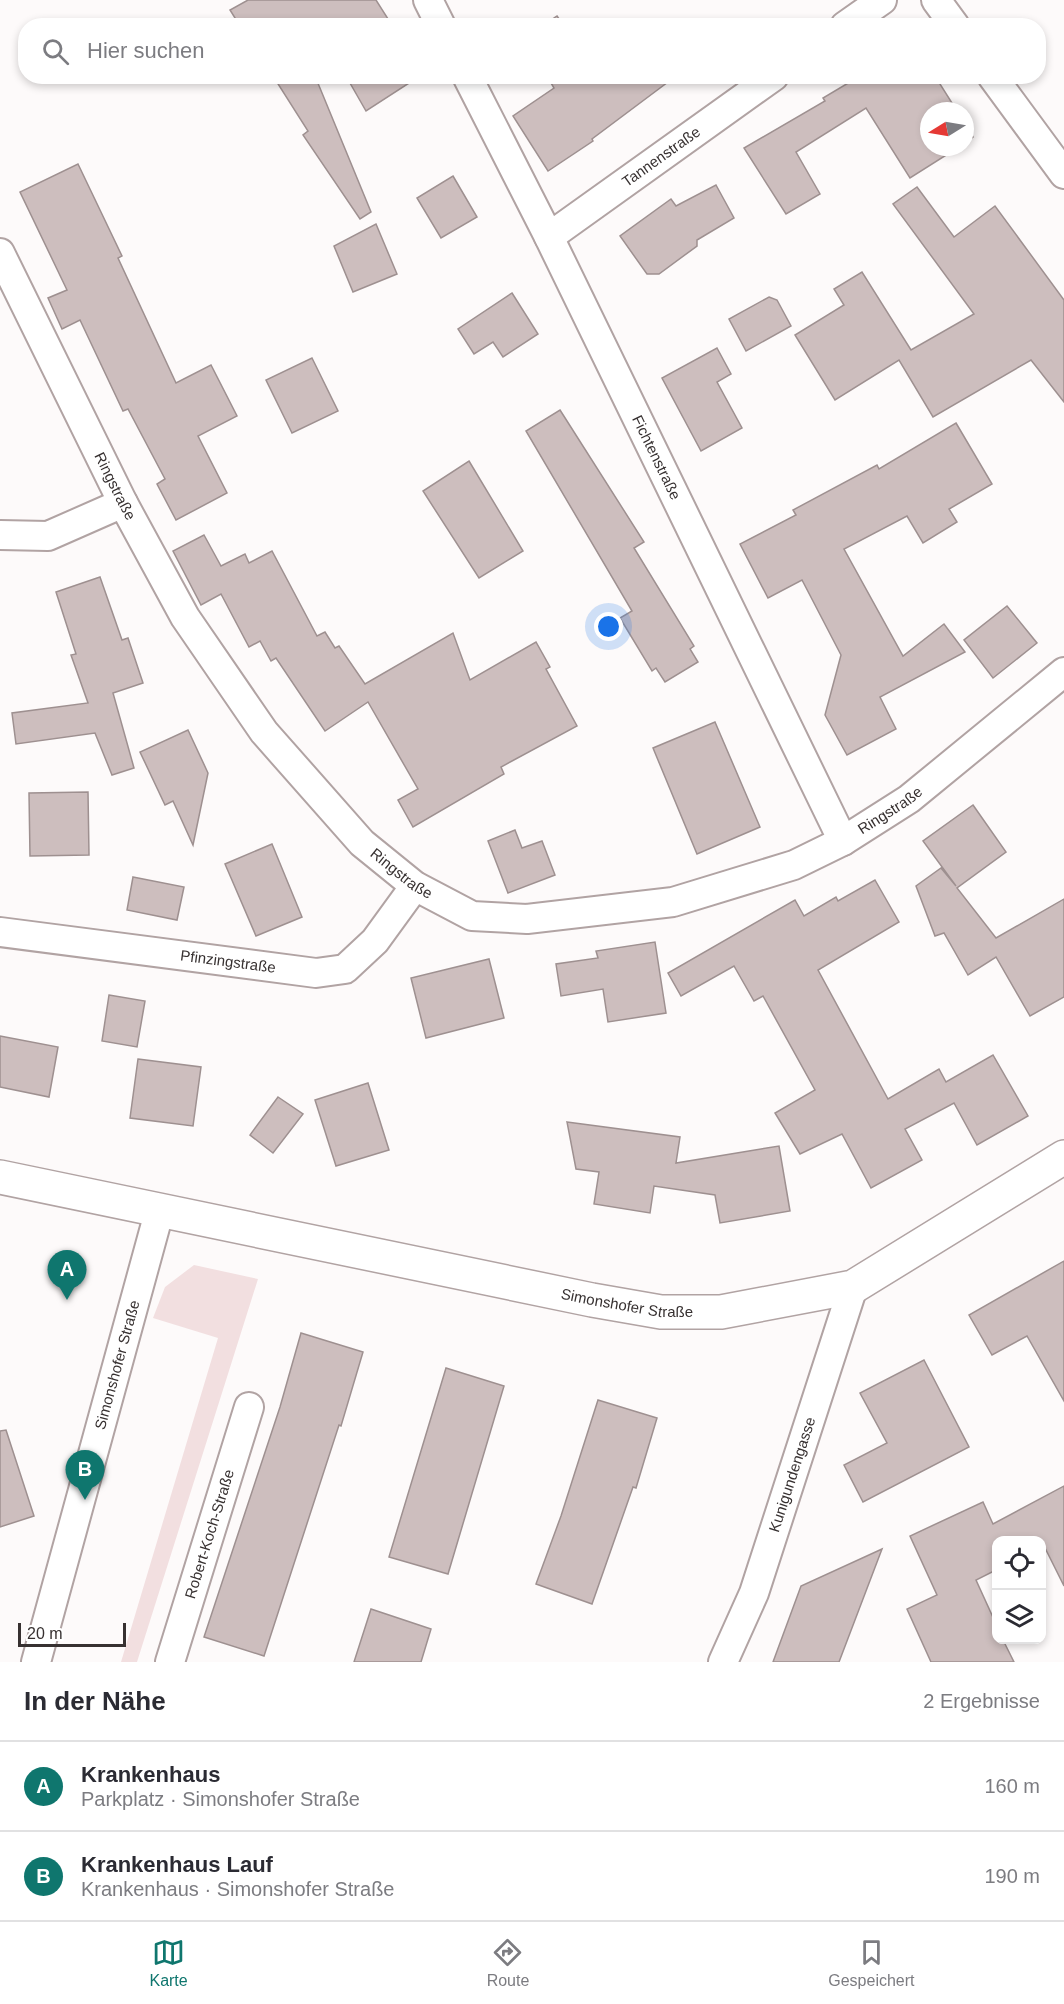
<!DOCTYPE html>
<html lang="de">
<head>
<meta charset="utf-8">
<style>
  :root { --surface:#fff; --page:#f2f2f3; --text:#2b2b33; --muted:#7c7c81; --line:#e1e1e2; --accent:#0f766e }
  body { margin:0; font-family:Arial,sans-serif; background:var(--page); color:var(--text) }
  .controls { position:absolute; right:18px; bottom:18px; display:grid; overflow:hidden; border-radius:12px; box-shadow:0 3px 9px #0003 }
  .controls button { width:54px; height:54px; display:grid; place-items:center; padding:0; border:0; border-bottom:2px solid var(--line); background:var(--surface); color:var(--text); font:30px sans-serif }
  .compass { position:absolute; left:920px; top:102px; width:54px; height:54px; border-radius:50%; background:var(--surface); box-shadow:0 3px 9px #0003; rotate:259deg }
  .scale { position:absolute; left:18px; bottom:15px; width:108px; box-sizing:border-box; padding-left:6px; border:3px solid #373131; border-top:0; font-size:16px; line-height:21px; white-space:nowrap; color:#373131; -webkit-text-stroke:4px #fff; paint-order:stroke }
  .you { position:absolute; left:609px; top:627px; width:21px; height:21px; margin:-15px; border:4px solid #fff; border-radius:50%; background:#1a73e8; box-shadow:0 0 0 9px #1a73e833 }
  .badge { display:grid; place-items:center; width:39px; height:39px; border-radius:50%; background:var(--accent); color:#fff; font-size:20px; font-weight:700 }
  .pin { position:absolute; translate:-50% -50px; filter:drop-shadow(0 2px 3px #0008) }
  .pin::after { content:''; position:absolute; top:32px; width:21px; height:18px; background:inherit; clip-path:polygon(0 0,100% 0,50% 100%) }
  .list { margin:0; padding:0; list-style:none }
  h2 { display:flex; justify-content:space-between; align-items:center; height:78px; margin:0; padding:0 24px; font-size:26px }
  h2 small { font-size:20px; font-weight:400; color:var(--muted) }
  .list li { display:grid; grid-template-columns:39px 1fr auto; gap:18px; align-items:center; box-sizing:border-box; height:90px; padding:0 24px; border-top:2px solid var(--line) }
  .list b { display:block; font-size:22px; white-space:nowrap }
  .list p { margin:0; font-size:20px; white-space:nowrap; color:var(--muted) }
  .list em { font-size:20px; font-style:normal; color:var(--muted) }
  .icon { flex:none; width:33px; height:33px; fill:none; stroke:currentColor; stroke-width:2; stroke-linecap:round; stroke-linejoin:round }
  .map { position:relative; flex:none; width:1064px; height:1662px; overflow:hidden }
  .search { position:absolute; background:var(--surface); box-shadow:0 3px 9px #0003; left:18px; right:18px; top:18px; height:66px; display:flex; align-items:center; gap:15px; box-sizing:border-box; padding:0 21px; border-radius:24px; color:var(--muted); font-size:22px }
  .sheet { height:258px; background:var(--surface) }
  nav { display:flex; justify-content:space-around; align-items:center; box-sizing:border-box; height:84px; border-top:2px solid var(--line); background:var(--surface); font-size:16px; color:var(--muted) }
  nav a { display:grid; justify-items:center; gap:3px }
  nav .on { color:var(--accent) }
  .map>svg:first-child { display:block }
</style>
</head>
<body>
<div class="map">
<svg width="1064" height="1662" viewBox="0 0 1064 1662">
  <rect width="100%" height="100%" fill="#fdfafa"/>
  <path fill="#f2dfe0" d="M 194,1265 L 258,1279 L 137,1662 L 121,1662 L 218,1338 L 153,1318 L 165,1287 Z"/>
  <g fill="#cdbebe" stroke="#9e9090" stroke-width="1.5">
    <path d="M 248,0 L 376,0 L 390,22 L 385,26 L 240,26 L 230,10 Z"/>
    <path d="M 557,16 L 564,26 L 542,26 Z"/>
    <path d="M 273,76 L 315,76 L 371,212 L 360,219 L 303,135 L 308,131 Z"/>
    <path d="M 346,76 L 420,76 L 366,111 Z"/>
    <path d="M 547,76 L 676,76 L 592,139 L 593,141 L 548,171 L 513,116 L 554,88 Z"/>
    <path d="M 846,76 L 935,76 L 957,111 L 929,111 L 929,147 L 959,147 L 910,178 L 866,108 L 796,152 L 820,194 L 786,214 L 744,148 L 825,101 L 823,98 L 850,82 Z"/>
    <path d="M 965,124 L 973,137 L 965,143 Z"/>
    <path d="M 78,164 L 122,256 L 118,258 L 176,383 L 211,365 L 237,416 L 198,436 L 227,493 L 176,520 L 157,484 L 165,479 L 128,409 L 123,411 L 80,320 L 62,329 L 48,298 L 67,290 L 20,192 Z"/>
    <path d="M 453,176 L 477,217 L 441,238 L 417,198 Z"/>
    <path d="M 716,185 L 734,218 L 697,240 L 697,246 L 659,274 L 647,274 L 620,236 L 671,199 L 676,206 Z"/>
    <path d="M 917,187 L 954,237 L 995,206 L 1064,300 L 1064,402 L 1031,360 L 933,417 L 899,360 L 835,400 L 795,335 L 844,305 L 834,289 L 862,272 L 911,350 L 974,314 L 893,204 Z"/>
    <path d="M 376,224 L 397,274 L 353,292 L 334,246 Z"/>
    <path d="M 512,293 L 538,334 L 503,357 L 493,342 L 474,354 L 458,329 Z"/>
    <path d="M 769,297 L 777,300 L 791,326 L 746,351 L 729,319 Z"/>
    <path d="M 717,348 L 731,374 L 717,382 L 742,428 L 701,451 L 662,378 Z"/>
    <path d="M 312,358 L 338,411 L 292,433 L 266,380 Z"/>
    <path d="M 560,410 L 644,542 L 634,548 L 694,646 L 690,649 L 698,662 L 665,682 L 656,668 L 652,671 L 620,618 L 632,611 L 526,431 Z"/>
    <path d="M 956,423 L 992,484 L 949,509 L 957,522 L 923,543 L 907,516 L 844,549 L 903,656 L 944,624 L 965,652 L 880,697 L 896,729 L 847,755 L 825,715 L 841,655 L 802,580 L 768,598 L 740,544 L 796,515 L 793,510 L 877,465 L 879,469 Z"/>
    <path d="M 469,461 L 523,551 L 479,578 L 423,491 Z"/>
    <path d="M 204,535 L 221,566 L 245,554 L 249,563 L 272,551 L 317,636 L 325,632 L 335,648 L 339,646 L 365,684 L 453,633 L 470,680 L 536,642 L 550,667 L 546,669 L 577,726 L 501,767 L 504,774 L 413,827 L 398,800 L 418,789 L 368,702 L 325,731 L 276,658 L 271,661 L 260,641 L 249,647 L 221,594 L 201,605 L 173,551 Z"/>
    <path d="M 100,577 L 122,640 L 128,638 L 143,683 L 113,693 L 134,768 L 112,775 L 95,733 L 16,744 L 12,713 L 88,703 L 71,655 L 76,654 L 56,592 Z"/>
    <path d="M 1007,606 L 1037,643 L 993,678 L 964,640 Z"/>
    <path d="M 715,722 L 760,827 L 697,854 L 653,748 Z"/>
    <path d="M 188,730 L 208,773 L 193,845 L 173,801 L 165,805 L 140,752 Z"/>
    <path d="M 88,792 L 89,855 L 30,856 L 29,793 Z"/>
    <path d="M 973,805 L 1006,852 L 957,888 L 996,938 L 1064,899 L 1064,997 L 1030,1016 L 996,957 L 968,975 L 944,933 L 935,936 L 916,886 L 941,868 L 956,886 L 923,841 Z"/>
    <path d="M 515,830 L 522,848 L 542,841 L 555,875 L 508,893 L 488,841 Z"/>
    <path d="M 272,844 L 302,917 L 256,936 L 225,864 Z"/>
    <path d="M 133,877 L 184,887 L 177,920 L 127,910 Z"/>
    <path d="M 875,880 L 899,922 L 818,970 L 888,1099 L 939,1069 L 946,1082 L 993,1055 L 1028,1116 L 977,1145 L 954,1103 L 905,1129 L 922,1160 L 871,1188 L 842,1134 L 800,1154 L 775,1113 L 815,1090 L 763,996 L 754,1001 L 734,966 L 681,996 L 668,973 L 795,900 L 804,916 L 836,897 L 838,901 Z"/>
    <path d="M 655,942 L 666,1013 L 608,1022 L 603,989 L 561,996 L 556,964 L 598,958 L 596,951 Z"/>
    <path d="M 489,959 L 504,1018 L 426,1038 L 411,978 Z"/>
    <path d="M 109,995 L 145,1001 L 137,1047 L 102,1041 Z"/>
    <path d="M 0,1036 L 58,1047 L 49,1097 L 0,1087 Z"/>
    <path d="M 138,1059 L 201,1067 L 193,1126 L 130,1118 Z"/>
    <path d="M 368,1083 L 389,1150 L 336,1166 L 315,1100 Z"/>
    <path d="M 278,1097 L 303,1114 L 273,1153 L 250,1135 Z"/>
    <path d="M 567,1122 L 680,1137 L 676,1163 L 779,1146 L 790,1211 L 720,1223 L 715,1195 L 654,1186 L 650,1213 L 594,1204 L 599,1172 L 576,1169 Z"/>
    <path d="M 1064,1261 L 1064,1401 L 1027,1336 L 992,1355 L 969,1315 Z"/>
    <path d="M 301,1333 L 363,1352 L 341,1426 L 339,1425 L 264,1656 L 204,1637 L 280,1407 Z"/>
    <path d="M 924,1360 L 969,1447 L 863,1502 L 844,1465 L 887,1443 L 860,1393 Z"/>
    <path d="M 446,1368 L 504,1386 L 448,1574 L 389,1557 Z"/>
    <path d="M 598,1400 L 657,1418 L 636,1488 L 633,1487 L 592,1604 L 536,1584 L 561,1516 Z"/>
    <path d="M 6,1430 L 34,1516 L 0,1527 L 0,1431 Z"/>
    <path d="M 1064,1486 L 1064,1586 L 1041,1540 L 996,1540 L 996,1570 L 976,1580 L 996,1624 L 996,1640 L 1003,1640 L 1014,1662 L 931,1662 L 907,1609 L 937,1595 L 910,1536 L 983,1502 L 993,1524 Z"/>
    <path d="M 882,1549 L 839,1662 L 773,1662 L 801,1586 Z"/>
    <path d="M 371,1609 L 431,1629 L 421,1662 L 354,1662 Z"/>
  </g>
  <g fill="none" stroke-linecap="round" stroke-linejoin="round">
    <g stroke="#b1a3a3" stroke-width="32">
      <g id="minor">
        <path d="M 428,0 L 441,26"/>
        <path d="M 936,0 L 955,26"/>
        <path d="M 845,26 L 882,0"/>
        <path id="s1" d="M 467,76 L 549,237 L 843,841"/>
        <path d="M 992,76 L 1064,174"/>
        <path id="s2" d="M 549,237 L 774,76"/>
        <path id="s3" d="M 0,253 L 123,503 L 185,617 L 264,732 L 362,843 L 415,886 L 472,916 L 527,919 L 673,902 L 794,865 L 843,841 L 909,799 L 1064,672"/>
        <path d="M 0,535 L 48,536 L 123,503"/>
        <path id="s4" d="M 0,932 L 316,973 L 345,969 L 375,941 L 415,886"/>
        <path id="s5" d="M 36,1662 L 160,1209"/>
        <path id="s6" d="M 170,1662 L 249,1407"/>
        <path id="s7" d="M 723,1662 L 754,1593 L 853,1287"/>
      </g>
    </g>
    <g stroke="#b1a3a3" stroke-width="36">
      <g id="tertiary">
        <path id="s8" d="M 0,1177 L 592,1300 L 661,1312 L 721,1312 L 853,1287 L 1064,1157"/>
      </g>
    </g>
    <use href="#minor" stroke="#fff" stroke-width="28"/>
    <use href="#tertiary" stroke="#fff" stroke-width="33"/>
  </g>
  <g text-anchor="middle" stroke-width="4.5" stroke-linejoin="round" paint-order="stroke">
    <g font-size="15" fill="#373131" stroke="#fff">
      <text dy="5" stroke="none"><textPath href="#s2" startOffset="138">Tannenstraße</textPath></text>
      <text dy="5" stroke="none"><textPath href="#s1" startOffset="426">Fichtenstraße</textPath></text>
      <text dy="5" stroke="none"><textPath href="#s3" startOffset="260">Ringstraße</textPath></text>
      <text dy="5" stroke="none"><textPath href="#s3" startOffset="1268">Ringstraße</textPath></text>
      <text dy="5" stroke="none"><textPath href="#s3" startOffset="746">Ringstraße</textPath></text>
      <text dy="5" stroke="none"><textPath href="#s4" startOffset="230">Pfinzingstraße</textPath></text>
      <text dy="5" stroke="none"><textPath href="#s8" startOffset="640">Simonshofer Straße</textPath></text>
      <text dy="5" stroke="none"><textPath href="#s5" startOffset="308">Simonshofer Straße</textPath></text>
      <text dy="5" stroke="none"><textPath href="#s7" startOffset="200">Kunigundengasse</textPath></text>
      <text dy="5" stroke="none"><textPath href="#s6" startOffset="134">Robert-Koch-Straße</textPath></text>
    </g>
  </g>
</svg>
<div class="controls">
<button><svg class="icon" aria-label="locate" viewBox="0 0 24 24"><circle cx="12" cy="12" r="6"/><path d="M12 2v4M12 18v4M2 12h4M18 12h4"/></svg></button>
<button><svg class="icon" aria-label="layers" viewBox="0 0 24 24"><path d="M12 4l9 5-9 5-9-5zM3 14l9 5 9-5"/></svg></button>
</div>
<svg class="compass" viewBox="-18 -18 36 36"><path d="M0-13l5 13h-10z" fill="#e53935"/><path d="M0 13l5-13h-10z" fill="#7c7c81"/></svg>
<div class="scale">20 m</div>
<div class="you"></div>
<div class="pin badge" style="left:67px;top:1300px">A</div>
<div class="pin badge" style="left:85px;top:1500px">B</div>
<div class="search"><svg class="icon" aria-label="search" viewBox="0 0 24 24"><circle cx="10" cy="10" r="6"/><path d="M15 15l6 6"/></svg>Hier suchen</div>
</div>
<section class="sheet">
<h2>In der Nähe<small>2 Ergebnisse</small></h2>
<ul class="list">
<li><span class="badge">A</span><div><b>Krankenhaus</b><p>Parkplatz · Simonshofer Straße</p></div><em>160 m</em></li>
<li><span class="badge">B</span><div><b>Krankenhaus Lauf</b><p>Krankenhaus · Simonshofer Straße</p></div><em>190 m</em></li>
</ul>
</section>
<nav>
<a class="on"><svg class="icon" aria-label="map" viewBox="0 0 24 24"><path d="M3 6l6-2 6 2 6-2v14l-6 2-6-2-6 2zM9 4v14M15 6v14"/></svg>Karte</a>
<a><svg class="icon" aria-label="directions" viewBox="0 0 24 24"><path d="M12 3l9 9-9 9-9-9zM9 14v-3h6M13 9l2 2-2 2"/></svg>Route</a>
<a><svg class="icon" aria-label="saved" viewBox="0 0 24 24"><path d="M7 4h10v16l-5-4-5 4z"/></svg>Gespeichert</a>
</nav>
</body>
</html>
